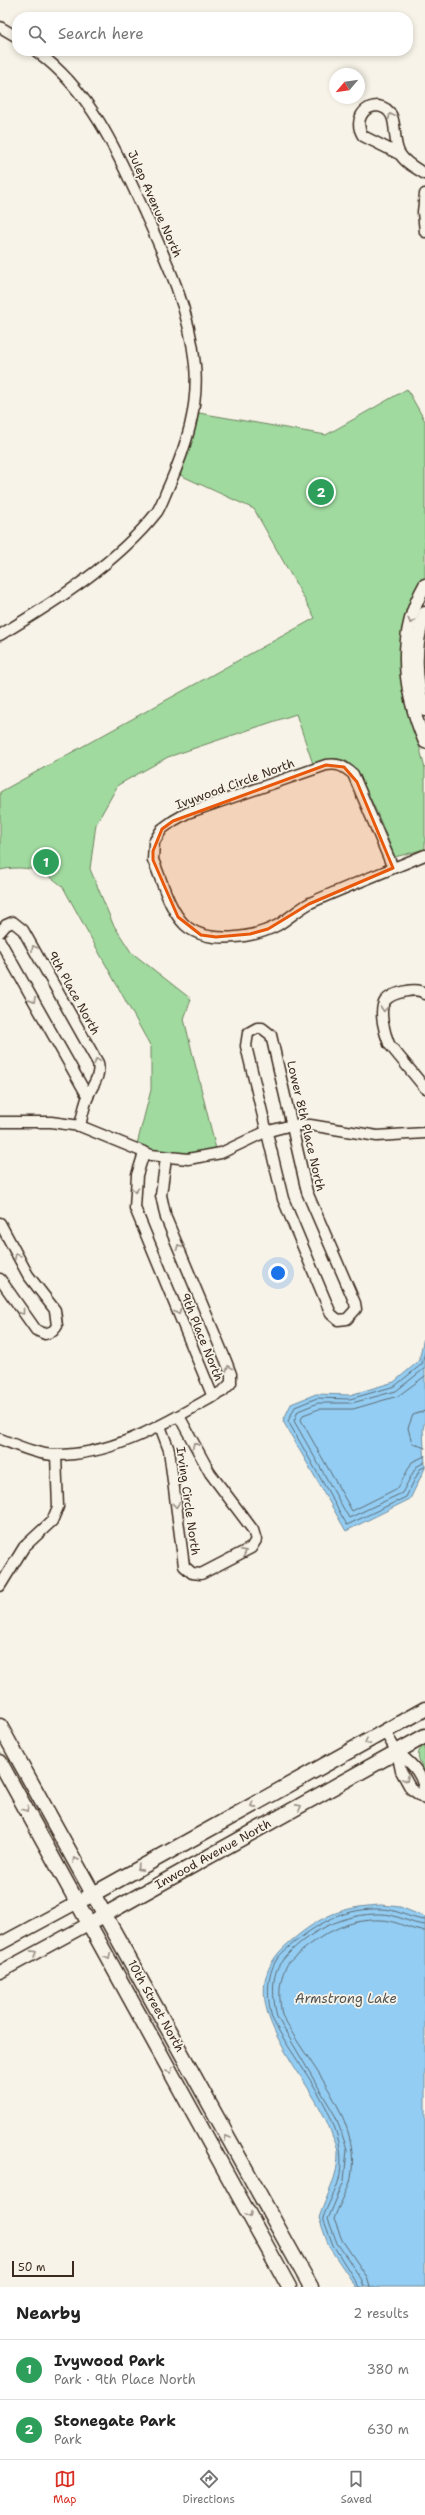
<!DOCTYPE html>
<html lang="en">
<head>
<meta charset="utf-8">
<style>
  :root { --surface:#fff; --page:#f2f2f2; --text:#222; --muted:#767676; --line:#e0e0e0; --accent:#d93025 }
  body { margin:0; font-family:"Shantell Sans",sans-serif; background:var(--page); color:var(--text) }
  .compass { position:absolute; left:329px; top:68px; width:36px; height:36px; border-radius:50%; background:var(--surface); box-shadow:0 2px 6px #0003; rotate:241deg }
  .scale { position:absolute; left:12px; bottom:10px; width:62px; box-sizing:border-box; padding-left:4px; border:2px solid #3b2a1e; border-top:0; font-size:11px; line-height:14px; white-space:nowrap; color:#3b2a1e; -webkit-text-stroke:3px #f7f3e8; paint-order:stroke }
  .you { position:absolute; left:278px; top:1273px; width:14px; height:14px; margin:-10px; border:3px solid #fff; border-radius:50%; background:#1a73e8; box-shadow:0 0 0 6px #1a73e833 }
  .badge { display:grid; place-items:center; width:26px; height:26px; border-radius:50%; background:var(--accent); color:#fff; font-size:13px; font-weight:700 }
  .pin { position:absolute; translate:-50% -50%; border:2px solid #fff; box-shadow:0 1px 4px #0006 }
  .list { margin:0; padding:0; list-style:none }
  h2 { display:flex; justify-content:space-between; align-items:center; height:52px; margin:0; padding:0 16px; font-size:17px }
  h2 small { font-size:13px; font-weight:400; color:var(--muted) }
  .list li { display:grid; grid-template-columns:26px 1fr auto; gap:12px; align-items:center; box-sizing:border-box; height:60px; padding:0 16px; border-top:1px solid var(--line) }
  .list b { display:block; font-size:15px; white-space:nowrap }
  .list p { margin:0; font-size:13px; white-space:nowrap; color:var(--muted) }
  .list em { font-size:13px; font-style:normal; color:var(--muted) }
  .icon { flex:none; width:22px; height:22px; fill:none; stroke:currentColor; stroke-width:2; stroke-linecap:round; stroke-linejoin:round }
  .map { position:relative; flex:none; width:425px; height:2287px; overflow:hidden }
  .search { position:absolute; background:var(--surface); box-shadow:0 2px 6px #0003; left:12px; right:12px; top:12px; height:44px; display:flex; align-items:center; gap:10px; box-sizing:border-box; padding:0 14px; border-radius:16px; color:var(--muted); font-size:15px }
  .sheet { height:172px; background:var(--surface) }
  nav { display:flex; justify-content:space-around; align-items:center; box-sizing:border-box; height:56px; border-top:1px solid var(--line); background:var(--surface); font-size:11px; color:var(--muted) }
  nav a { display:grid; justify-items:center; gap:2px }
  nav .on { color:var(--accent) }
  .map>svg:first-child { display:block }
</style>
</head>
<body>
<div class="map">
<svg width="425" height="2287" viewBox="0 0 425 2287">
  <rect width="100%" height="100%" fill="#f7f3e8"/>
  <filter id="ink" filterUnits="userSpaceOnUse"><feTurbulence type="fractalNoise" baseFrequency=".025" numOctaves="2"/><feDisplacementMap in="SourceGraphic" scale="8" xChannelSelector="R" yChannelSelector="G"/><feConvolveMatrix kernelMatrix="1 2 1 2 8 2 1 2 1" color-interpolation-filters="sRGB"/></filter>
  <g filter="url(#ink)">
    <g fill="#a0da9f" stroke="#6e825e">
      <path d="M 407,389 L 425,421 L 425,578 L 417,591 L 401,673 L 425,769 L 425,849 L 395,857 C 387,838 362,769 346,761 C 335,756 324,761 313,764 L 296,714 L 168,757 L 118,785 L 96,824 L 90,869 L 113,924 L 131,952 L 191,999 L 184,1019 L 216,1149 C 189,1156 163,1154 137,1144 L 151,1090 L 151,1047 L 63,887 C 44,869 24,865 0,870 L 0,792 L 315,618 L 254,509 L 180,475 L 199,413 L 326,435 Z"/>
      <path d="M 425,1745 L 425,1772 C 420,1762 413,1753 425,1745 Z"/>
    </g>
    <g fill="#93cdf3" stroke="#708c9e">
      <path d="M 425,1332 L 425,1421 L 423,1429 L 425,1468 L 410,1499 L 346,1531 L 283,1421 L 291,1404 L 316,1394 L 350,1395 L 394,1382 L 419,1361 Z"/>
      <path d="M 381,1905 L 400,1907 L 425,1917 L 425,2287 L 356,2287 L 329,2247 L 319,2218 C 326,2196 339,2176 338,2152 C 338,2147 334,2140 332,2135 C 313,2074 219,1999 291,1941 C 322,1915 342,1907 381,1905 Z"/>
    </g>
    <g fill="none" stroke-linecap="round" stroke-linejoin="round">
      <g stroke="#5e6b73" stroke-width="1">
        <path d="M 425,1352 L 422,1364 L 395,1386 L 350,1399 L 317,1398 L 295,1407 L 288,1421 L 347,1525 L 406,1497 L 420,1469 L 425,1467"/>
        <path d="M 425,1368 L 396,1391 L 352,1403 L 318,1403 L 298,1411 L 294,1421 L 349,1518 L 402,1493 L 416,1467 L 425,1462"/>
        <path d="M 425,1376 L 398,1396 L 353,1409 L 319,1409 L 303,1415 L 301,1420 L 352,1511 L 398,1488 L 412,1462 L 425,1456"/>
        <path d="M 425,1411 L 413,1415 L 408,1428 L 412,1443 L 425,1448"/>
        <path d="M 359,2287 L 333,2245 L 323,2218 C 327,2205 336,2192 339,2179 C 352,2121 296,2067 272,2018 C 267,1999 266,1976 277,1959 C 281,1953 289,1947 295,1942 C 321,1921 347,1908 381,1909 C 397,1909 410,1919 425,1920"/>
        <path d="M 364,2287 L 362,2280 L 337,2243 L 328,2219 L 344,2181 L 347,2149 L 336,2117 L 277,2017 C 273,2000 270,1975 282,1961 C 305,1932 345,1913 381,1914 C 397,1914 410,1924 425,1925"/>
        <path d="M 370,2287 L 367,2277 L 342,2240 L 334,2219 C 338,2206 346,2195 350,2182 C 365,2120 308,2066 282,2015 C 279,1999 278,1982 286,1967 C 289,1960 298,1955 303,1950 C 327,1931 350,1919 381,1920 C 397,1920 410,1931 425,1931"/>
      </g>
      <g stroke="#3b2a1e" stroke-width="13">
        <g id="minor">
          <path d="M 0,27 L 17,37"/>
          <path d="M 399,154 L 363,136 C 354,122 362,106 378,106 C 402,110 390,139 400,154 C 405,163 417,169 425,174"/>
          <path d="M 425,194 L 423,212 L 425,232"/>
          <path d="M 0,635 C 55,602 117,563 157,512 C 162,504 165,494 169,486 C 186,447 199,407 195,365 C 190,310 166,259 143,209 C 117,151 90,90 36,51"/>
          <path d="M 393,868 L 353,774 C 343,766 338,763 326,765 L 187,813 L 173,821 L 162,829 L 154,842 L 153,860 C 162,880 169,910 185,925 C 207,945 254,938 278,925 C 289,918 299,909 310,903 C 348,886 387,871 425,855"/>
          <path d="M 0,932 L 6,925 L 13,922 L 23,930 L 98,1063 C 101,1078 91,1086 87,1099 C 84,1107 82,1117 80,1126"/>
          <path d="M 0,941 L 88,1097"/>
          <path d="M 425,994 C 418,986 391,993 385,1001 C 378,1011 385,1034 389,1044 L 425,1088"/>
          <path d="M 257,1028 L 262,1028 L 271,1035 L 307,1192 L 355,1303 L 356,1309 L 347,1319 L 338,1320 L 331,1314 L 283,1199 L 246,1046 L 248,1033 Z"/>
          <path d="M 0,1122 L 51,1122 L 80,1126 L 151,1155 L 188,1159 L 221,1153 L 265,1132 L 292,1125 L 310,1125 L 377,1136 L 425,1133"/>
          <path d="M 144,1153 L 137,1175 L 135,1208 L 213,1397"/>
          <path d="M 0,1223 L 28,1275 L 55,1310 L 57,1326 L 53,1331 L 45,1334 L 36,1330 L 0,1279"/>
          <path d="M 160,1426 L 169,1450 L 184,1566 L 192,1573 L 201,1574 L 251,1548 L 256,1540 L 253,1530 L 210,1473 L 179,1416"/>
          <path d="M 0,1439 C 16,1445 38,1455 56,1455 C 118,1455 170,1420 223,1391 L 231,1383 L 231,1374 L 226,1361 L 166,1218 L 161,1195 L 166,1158"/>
          <path d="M 0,1586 L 24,1547 L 52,1521 L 58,1507 L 56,1455"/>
          <path d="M 385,1732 L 397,1752 L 401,1771 L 411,1789 L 425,1799"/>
          <path d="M 397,1752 C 414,1765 424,1775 425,1797"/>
        </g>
      </g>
      <g stroke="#3b2a1e" stroke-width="15">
        <g id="tertiary">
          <path d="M 425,585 C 396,636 403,690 425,742"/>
          <path d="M 425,613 C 414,644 414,679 425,710"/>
          <path d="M 0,1944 L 78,1902"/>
          <path d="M 0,1972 L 90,1923"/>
        </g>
      </g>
      <g stroke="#3b2a1e" stroke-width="17">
        <g id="secondary">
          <path d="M 0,1726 L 311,2287"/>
          <path d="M 0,1762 L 289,2287"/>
          <path d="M 86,1898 L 425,1709"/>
          <path d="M 97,1919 L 425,1736"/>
        </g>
      </g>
      <use href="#minor" stroke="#f7f3e8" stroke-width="10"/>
      <use href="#tertiary" stroke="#f7f3e8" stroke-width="12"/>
      <use href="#secondary" stroke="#f7f3e8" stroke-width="14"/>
    </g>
    <defs><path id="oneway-chevron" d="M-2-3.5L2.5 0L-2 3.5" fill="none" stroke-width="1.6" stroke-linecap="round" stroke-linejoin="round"/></defs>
    <g stroke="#998e83">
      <use href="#oneway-chevron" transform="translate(391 116) rotate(-117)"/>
      <use href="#oneway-chevron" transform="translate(411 621) rotate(105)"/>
      <use href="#oneway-chevron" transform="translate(34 948) rotate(-119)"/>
      <use href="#oneway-chevron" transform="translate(33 1000) rotate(61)"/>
      <use href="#oneway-chevron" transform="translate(384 1009) rotate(94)"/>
      <use href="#oneway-chevron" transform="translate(97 1061) rotate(-111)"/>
      <use href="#oneway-chevron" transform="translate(135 1190) rotate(93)"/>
      <use href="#oneway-chevron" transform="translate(179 1247) rotate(-113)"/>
      <use href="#oneway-chevron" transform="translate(17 1256) rotate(-120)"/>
      <use href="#oneway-chevron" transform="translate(22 1312) rotate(53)"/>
      <use href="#oneway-chevron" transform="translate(178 1312) rotate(68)"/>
      <use href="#oneway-chevron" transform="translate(229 1368) rotate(-110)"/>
      <use href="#oneway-chevron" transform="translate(195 1445) rotate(-117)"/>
      <use href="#oneway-chevron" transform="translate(176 1505) rotate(84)"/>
      <use href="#oneway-chevron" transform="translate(244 1552) rotate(-27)"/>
      <use href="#oneway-chevron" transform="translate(367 1742) rotate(151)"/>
      <use href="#oneway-chevron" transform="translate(406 1779) rotate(61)"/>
      <use href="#oneway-chevron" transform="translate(253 1805) rotate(151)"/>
      <use href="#oneway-chevron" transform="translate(299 1807) rotate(-29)"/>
      <use href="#oneway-chevron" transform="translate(26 1809) rotate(61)"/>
      <use href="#oneway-chevron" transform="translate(75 1860) rotate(-119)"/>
      <use href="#oneway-chevron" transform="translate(139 1868) rotate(151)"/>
      <use href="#oneway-chevron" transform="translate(34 1953) rotate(-29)"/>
      <use href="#oneway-chevron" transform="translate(108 1957) rotate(62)"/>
      <use href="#oneway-chevron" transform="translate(170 2071) rotate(61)"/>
      <use href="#oneway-chevron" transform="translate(227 2138) rotate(-119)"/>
      <use href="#oneway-chevron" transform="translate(249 2215) rotate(62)"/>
    </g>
  </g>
  <path fill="#e8590c" fill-opacity="0.2" stroke="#e8590c" stroke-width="3" stroke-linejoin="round" d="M 326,765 L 344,767 L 357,782 L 393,868 L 309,904 L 268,929 L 250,934 L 216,937 L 201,935 L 178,917 L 153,860 L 153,851 L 162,829 L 173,821 Z"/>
  <g text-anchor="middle" stroke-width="3.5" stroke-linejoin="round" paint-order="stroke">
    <g font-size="12" fill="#3b2a1e" stroke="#f7f3e8">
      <text transform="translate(155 204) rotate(66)" y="4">Julep Avenue North</text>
      <text transform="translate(235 784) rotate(-20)" y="4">Ivywood Circle North</text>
      <text transform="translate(74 993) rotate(61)" y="4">9th Place North</text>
      <text transform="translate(306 1126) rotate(77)" y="4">Lower 8th Place North</text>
      <text transform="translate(202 1337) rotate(68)" y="4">9th Place North</text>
      <text transform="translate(188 1501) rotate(82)" y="4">Irving Circle North</text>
      <text transform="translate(213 1854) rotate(-29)" y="4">Inwood Avenue North</text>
      <text transform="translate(156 2006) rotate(61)" y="4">10th Street North</text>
    </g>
    <g font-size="13" font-style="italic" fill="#515353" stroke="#f7f3e8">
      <text x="346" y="2003">Armstrong Lake</text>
    </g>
  </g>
</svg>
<svg class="compass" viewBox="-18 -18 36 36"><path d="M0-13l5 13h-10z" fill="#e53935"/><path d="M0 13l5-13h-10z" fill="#767676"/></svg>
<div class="scale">50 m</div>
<div class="you"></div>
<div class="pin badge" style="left:46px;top:862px;background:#2e9e5b">1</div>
<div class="pin badge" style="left:321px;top:492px;background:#2e9e5b">2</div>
<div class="search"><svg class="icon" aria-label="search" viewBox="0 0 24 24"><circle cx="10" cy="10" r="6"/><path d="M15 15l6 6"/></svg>Search here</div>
</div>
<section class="sheet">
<h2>Nearby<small>2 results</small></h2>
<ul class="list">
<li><span class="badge" style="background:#2e9e5b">1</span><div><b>Ivywood Park</b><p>Park · 9th Place North</p></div><em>380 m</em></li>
<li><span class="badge" style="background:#2e9e5b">2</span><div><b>Stonegate Park</b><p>Park</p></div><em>630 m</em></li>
</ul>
</section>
<nav>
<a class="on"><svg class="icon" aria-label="map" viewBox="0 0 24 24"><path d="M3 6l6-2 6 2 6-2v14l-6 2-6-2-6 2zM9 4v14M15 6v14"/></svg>Map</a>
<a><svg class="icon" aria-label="directions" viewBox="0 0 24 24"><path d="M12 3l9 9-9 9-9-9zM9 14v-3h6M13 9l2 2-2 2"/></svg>Directions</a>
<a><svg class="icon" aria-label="saved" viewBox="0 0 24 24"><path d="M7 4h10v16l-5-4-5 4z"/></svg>Saved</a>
</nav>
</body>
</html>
